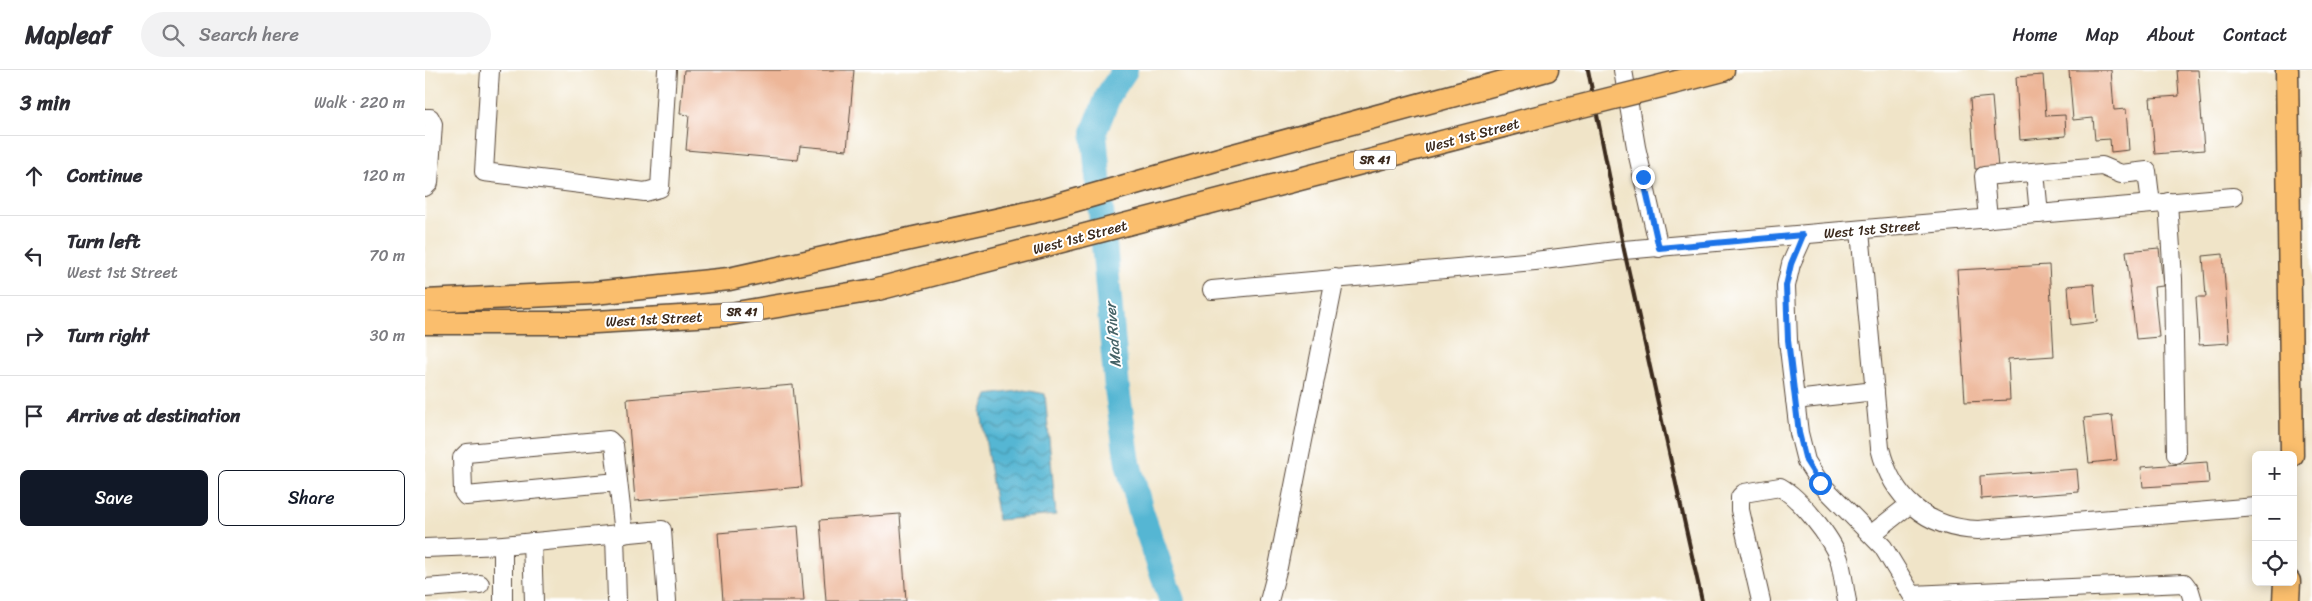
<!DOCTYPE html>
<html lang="en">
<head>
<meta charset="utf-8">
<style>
  :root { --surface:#fff; --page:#f2f2f3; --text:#2b2b33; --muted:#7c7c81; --line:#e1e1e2; --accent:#111827 }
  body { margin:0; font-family:Sriracha,sans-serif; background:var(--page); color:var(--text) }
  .controls { position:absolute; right:15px; bottom:15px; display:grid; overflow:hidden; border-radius:8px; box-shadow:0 2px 12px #0003 }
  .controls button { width:45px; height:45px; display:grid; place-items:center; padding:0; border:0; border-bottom:1px solid var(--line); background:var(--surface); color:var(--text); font:25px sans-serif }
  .stop { position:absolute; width:15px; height:15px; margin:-11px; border:4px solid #1a73e8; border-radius:50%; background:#fff }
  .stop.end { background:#1a73e8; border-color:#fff; box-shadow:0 1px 5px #0008 }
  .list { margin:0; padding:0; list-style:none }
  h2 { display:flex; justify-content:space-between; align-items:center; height:65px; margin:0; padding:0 20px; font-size:21px }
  h2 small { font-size:16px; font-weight:400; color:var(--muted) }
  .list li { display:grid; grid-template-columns:32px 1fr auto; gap:15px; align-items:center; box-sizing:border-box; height:80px; padding:0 20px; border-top:1px solid var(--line) }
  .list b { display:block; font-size:19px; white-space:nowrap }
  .list p { margin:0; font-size:16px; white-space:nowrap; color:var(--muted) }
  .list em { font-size:16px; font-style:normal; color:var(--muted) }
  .actions { display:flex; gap:10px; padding:15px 20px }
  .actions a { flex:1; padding:11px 0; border:1px solid var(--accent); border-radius:8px; text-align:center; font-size:18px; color:var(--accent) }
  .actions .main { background:var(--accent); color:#fff }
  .icon { flex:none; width:28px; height:28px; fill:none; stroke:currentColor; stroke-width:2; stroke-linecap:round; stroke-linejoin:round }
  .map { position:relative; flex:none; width:1887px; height:531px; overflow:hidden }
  header { display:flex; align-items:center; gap:30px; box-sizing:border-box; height:70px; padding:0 25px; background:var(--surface); border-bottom:1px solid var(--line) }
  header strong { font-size:24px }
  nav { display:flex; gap:28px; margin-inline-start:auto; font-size:18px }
  .search { width:350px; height:45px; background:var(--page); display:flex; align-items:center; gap:12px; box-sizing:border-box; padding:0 18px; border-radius:28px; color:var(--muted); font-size:19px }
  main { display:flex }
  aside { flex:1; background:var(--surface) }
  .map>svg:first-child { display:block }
</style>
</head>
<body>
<header>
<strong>Mapleaf</strong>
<div class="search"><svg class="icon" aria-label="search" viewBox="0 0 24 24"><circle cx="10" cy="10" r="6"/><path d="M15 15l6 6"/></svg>Search here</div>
<nav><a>Home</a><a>Map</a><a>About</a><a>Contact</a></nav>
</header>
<main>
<aside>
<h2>3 min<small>Walk · 220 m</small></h2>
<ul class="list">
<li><svg class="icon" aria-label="ahead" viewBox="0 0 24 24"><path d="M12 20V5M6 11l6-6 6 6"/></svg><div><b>Continue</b></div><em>120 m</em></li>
<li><svg class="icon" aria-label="left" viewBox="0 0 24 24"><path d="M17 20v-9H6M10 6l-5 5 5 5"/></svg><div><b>Turn left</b><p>West 1st Street</p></div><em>70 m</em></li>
<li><svg class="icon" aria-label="right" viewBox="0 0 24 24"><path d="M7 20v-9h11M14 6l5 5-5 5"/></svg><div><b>Turn right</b></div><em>30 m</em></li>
<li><svg class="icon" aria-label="arrive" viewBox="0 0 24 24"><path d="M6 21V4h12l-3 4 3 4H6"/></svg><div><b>Arrive at destination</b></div></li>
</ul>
<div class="actions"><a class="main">Save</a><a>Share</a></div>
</aside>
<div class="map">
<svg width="1887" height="531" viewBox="0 0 1887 531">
  <defs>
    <pattern id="water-waves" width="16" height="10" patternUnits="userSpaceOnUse" patternTransform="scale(1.25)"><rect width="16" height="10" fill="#54b6d3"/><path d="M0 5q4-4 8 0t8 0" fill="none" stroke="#4794ab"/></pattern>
  </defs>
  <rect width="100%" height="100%" fill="#fff"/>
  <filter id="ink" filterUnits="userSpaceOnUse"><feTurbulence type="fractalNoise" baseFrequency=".02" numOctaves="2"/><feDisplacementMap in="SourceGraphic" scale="10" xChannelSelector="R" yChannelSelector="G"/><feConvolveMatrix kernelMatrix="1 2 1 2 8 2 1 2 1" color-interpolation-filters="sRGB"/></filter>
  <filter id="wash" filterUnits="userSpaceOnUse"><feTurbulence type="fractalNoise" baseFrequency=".0096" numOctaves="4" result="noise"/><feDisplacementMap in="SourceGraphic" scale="20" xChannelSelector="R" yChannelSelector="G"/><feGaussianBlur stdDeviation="1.12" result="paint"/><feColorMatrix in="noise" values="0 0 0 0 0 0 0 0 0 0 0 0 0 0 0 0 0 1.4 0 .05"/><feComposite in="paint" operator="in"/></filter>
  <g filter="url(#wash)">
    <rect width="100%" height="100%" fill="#f0e4c8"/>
    <path fill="url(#water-waves)" stroke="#487078" d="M 600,320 L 620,324 L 631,445 L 573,450 L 556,342 L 563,325 Z"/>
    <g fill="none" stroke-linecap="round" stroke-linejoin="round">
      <path stroke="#54b6d3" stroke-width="26" d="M 700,0 L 684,24 L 669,62 L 692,319 L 703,393 L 716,442 L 747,531"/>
    </g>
    <g id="blocks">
      <g fill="#edb698">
        <path d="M 259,0 L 429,0 L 422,80 L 375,76 L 373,90 L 261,80 L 264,45 L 255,44 Z"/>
        <path d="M 1644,0 L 1686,0 L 1689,40 L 1701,39 L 1704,80 L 1686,82 L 1685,69 L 1670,70 L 1668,48 L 1648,50 Z"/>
        <path d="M 1752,0 L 1773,0 L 1779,80 L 1730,84 L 1725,28 L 1754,26 Z"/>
        <path d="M 1618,5 L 1621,46 L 1640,45 L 1641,66 L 1595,70 L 1591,7 Z"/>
        <path d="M 1567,27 L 1573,98 L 1550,99 L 1545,29 Z"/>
        <path d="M 1734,178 L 1738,216 L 1729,217 L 1734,267 L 1711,269 L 1701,181 Z"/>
        <path d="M 1798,184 L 1804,273 L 1774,275 L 1771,227 L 1781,227 L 1778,186 Z"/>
        <path d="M 1624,195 L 1629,286 L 1583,289 L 1585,330 L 1540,332 L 1532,200 Z"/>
        <path d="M 1669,214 L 1672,252 L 1646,255 L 1643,216 Z"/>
        <path d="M 368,315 L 377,417 L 210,431 L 202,329 Z"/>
        <path d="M 1687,345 L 1692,390 L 1664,393 L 1659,348 Z"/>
        <path d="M 1782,392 L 1784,413 L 1718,417 L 1716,397 Z"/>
        <path d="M 1652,399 L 1654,422 L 1556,429 L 1555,406 Z"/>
        <path d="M 475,444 L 481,531 L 401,531 L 395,450 Z"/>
        <path d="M 373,456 L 379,531 L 298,531 L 293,463 Z"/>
      </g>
    </g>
  </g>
  <g filter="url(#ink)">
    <use href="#blocks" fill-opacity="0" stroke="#564638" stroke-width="1"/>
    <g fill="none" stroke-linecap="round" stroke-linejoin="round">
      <g stroke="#564638" stroke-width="20">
        <g id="minor">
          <path d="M 65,0 L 59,102 L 220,122 L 235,118 L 242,0"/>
          <path d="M 1198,0 L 1211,77 L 1234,178"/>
          <path d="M 0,48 L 5,48 L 8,54 L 4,113 L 0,117"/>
          <path d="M 1610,102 L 1614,144"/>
          <path d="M 1743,132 L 1748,209 L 1751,384"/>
          <path d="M 1563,149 L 1559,106 L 1677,96 L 1696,104 L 1722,101 L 1726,134"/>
          <path d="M 1435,161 L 1455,378 C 1467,428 1501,458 1553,460 L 1831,437"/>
          <path d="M 1379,165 L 1366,194 L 1361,216 L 1363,270 L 1374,363 L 1381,391 L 1395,413 L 1458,477 L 1487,525 L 1759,513 L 1765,521 L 1768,531"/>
          <path d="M 787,220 L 1110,191 L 1199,180 L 1808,127"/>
          <path d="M 1370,330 L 1450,321"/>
          <path d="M 193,412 L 41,426 L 38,422 L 37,388 L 42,383 L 184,370 L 189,375 L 199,464"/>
          <path d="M 1447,464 L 1485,434"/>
          <path d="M 190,465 L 192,531"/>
          <path d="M 107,472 L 109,531"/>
          <path d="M 78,475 L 78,531"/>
          <path d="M 0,478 L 78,475 L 237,460 L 242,531"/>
          <path d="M 0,518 L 55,514"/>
          <path d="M 844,531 L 853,497 L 910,208"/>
          <path d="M 1336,531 L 1315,440 L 1315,427 L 1319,423 L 1355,417 C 1375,428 1406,467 1414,489 C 1418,502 1419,517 1422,531"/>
        </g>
      </g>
      <g stroke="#564638" stroke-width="25">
        <g id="major">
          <path d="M 1862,0 L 1867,385"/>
          <path d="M 1252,12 L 1298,0"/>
          <path d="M 0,231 L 169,223 L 304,209 L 620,139 L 794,89 L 1122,0"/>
          <path d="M 0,253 L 154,253 L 305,244 L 449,220 L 1105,49"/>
        </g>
      </g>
      <g stroke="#564638" stroke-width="29">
        <path id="highway" d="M 1861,531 L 1862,512"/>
      </g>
      <use href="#minor" stroke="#fff" stroke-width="18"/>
      <use href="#major" stroke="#fabe6d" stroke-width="22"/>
      <use href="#highway" stroke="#fabe6d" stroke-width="26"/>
      <path stroke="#3b2a1e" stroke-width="4" d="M 1163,0 L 1199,180 L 1277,531"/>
      <g stroke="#564638" stroke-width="25" stroke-linecap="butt">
        <path id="major-bridge" d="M 1105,49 L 1252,12"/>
      </g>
      <use href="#major-bridge" stroke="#fabe6d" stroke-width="22"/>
    </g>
  </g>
  <g fill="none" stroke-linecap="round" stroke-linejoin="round" filter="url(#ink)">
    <path stroke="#1a73e8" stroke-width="6" d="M 1218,107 L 1234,178 L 1378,165 L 1366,194 L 1361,216 L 1363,270 L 1374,363 L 1381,391 L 1395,413"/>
  </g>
  <g text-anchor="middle" stroke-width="4" stroke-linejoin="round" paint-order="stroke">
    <g fill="#fff" stroke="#766a62" stroke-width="1">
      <rect x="929" y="80.5" width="42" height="19" rx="4"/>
      <rect x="296" y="232.5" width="42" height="19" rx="4"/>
    </g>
    <g font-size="12" font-weight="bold" fill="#3b2a1e">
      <text x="950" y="94">SR 41</text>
      <text x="317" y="246">SR 41</text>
    </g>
    <g font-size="14" fill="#3b2a1e" stroke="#fff">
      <text transform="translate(1047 65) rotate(-15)" y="5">West 1st Street</text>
      <text transform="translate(1447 159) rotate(-5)" y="5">West 1st Street</text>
      <text transform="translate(655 167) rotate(-15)" y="5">West 1st Street</text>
      <text transform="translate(229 249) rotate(-3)" y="5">West 1st Street</text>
    </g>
    <g font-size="15" font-style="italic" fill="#456266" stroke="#fff">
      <text transform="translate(688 265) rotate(-95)" y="5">Mad River</text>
    </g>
  </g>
</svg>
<div class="controls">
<button>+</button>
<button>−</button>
<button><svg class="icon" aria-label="locate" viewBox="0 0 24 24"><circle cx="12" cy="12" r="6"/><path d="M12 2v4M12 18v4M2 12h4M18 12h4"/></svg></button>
</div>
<div class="stop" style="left:1395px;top:413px"></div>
<div class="stop end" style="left:1218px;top:107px"></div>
</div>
</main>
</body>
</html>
